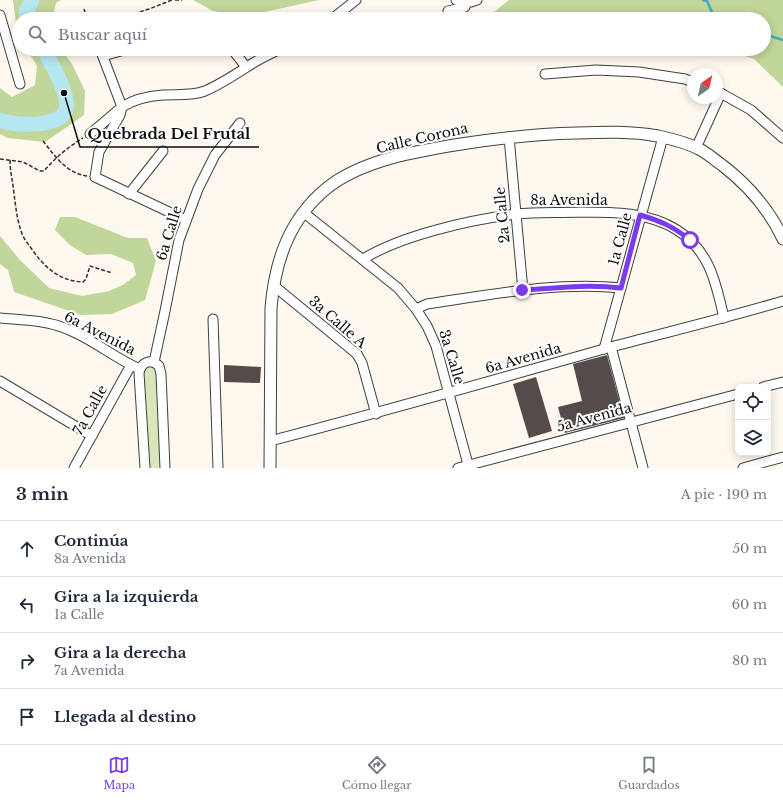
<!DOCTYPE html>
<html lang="es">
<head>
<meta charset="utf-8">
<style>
  :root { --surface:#fff; --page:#f2f2f3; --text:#1f2937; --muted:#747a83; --line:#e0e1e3; --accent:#7c3aed }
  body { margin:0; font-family:"Libre Baskerville",serif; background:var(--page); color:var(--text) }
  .controls { position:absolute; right:12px; bottom:12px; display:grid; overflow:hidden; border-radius:8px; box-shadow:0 2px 10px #0003 }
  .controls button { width:36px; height:36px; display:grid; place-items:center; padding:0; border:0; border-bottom:1px solid var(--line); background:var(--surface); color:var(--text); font:20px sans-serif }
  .compass { position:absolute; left:687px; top:68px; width:36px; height:36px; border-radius:50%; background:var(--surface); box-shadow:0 2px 10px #0003; rotate:34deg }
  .stop { position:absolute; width:12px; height:12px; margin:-9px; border:3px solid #7c3aed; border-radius:50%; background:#fff }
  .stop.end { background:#7c3aed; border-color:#fff; box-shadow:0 1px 4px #0008 }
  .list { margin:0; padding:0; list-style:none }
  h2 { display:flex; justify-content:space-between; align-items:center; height:52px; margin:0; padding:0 16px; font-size:17px }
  h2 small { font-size:13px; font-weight:400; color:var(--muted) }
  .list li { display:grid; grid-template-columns:26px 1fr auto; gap:12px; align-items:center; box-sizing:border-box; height:56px; padding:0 16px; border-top:1px solid var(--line) }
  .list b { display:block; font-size:15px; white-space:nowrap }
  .list p { margin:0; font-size:13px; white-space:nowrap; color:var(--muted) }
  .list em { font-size:13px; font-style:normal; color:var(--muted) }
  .icon { flex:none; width:22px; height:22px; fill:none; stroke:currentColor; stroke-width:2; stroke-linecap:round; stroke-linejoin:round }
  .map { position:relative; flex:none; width:783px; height:468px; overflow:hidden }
  .search { position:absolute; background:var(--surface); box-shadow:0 2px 10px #0003; left:12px; right:12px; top:12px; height:44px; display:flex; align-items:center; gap:10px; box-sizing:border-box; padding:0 14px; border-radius:22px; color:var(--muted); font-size:15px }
  .sheet { height:276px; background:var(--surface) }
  nav { display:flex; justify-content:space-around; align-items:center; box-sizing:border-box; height:56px; border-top:1px solid var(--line); background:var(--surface); font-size:11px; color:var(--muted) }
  nav a { display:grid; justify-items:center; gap:2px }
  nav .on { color:var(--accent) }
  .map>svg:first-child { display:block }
</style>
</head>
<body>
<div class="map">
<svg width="783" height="468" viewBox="0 0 783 468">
  <rect width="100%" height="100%" fill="#fef8ee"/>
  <path fill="#d9e6ba" d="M 156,363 L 165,468 L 145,468 L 140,369 Z"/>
  <g fill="#c0d69a">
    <path d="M 13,0 L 61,0 L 56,3 L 52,19 L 19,19 L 19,35 L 17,31 Z"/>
    <path d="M 193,0 L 319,0 L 246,16 L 213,11 Z"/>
    <path d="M 509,0 L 783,0 L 783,87 L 754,59 L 723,49 L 764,49 L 764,19 L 485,19 Z"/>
    <path d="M 27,49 L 61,49 L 72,64 L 85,91 L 84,115 L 45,142 L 8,138 L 0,134 L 0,88 L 12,97 L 35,85 L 37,66 Z"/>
    <path d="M 60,217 L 75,217 L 128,238 L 147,238 L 156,261 L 145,300 L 112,314 L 81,315 L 14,292 L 8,270 L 0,264 L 0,236 L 20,260 L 49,288 L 82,296 L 109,291 L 123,285 L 136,275 L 133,263 L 111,254 L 86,255 L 70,245 L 55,230 Z"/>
  </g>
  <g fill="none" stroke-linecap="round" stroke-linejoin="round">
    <g stroke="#41aac5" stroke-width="2.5">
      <path d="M 703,0 L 707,1 L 715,19"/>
      <path d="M 764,34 L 783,40"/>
    </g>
    <g stroke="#b5e7f2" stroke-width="15">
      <path d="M 27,19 L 26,12 L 32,0"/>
      <path d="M 0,120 C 13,126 62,128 66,109 C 70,95 50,61 43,49"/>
    </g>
  </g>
  <g fill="#554c4a">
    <path d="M 607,355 L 624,418 L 565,433 L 558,407 L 582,401 L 573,364 Z"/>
    <path d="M 224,365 L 261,367 L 260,383 L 224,382 Z"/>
    <path d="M 536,377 L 552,431 L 529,438 L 513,384 Z"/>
  </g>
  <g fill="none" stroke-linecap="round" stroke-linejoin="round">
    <g stroke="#404040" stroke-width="11">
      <g id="minor">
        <path d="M 456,0 L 471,2 L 477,0"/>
        <path d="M 448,11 L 465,7 L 466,2"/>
        <path d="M 0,15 L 20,84"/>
        <path d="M 332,19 L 356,0"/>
        <path d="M 232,49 L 246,67"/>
        <path d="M 103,56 L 128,49"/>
        <path d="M 545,74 L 596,70 L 639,72 L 685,79 L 693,82"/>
        <path d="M 717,91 L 751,110 L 783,138"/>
        <path d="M 90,134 L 122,107 L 100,49"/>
        <path d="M 509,137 L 523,291"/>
        <path d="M 696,148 L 721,93"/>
        <path d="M 129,194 L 163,151"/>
        <path d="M 303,212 L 398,288 L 416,309 L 427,326 L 436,346 L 469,468"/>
        <path d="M 186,220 L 95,177 L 99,152 L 120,115 L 122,107 C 134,99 149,96 163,95 C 177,94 192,96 205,91 C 221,84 236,74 250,65 C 259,59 270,54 280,49"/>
        <path d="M 363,259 C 402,235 470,220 516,214 C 537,212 559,213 580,212 C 613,212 649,212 677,230 C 710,251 716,283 724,318"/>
        <path d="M 273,285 L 357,354 L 362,363 L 376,414"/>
        <path d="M 416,309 L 427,304 C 488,295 559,281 621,288"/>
        <path d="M 0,318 C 22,320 46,320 67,329 C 93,339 114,358 140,369"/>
        <path d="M 213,319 L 218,468"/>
        <path d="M 611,347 L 643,468"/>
        <path d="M 604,349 L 663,137"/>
        <path d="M 154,362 L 165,311 L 179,240 L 198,189 L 215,155 L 240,123"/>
        <path d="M 0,381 L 92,436"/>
        <path d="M 763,387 L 783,382"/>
        <path d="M 270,441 C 385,411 498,379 611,347 C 668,332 726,318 783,301"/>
        <path d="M 74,468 L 131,365"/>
        <path d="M 145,468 L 139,373 C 141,362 151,358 159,366 L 161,374 L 165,468"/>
        <path d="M 458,468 L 738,394"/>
        <path d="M 743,468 L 783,457"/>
      </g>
    </g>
    <g stroke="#404040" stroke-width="13">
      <path id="tertiary" d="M 270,468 L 271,308 C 275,261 289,219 327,188 C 362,160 417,151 461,144 C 499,138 538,134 577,133 C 604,132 631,131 658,136 C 672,139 688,143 701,150 C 708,154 715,160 722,165 C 748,185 769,209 783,239"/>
    </g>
    <g stroke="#2f2f2f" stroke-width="1.5" stroke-dasharray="4 2" stroke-linecap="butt">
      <path d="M 175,0 L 182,0"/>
      <path d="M 84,9 L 87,19"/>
      <path d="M 117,19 L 149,9 L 172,0"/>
      <path d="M 43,141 C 55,156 66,173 87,176"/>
      <path d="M 0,159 L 23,162 L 40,171 L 44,171 C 55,158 68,147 83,138"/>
      <path d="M 10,160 C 10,172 13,182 14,194 C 16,208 17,222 23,236 C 25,240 28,244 31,248 C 44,267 59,281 83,282 L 86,279 L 90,266 L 112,273"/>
    </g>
    <use href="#minor" stroke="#fff" stroke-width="9"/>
    <use href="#tertiary" stroke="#fff" stroke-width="11"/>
  </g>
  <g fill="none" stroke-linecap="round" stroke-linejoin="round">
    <path stroke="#7c3aed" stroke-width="5" d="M 522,290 C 555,288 588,284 621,288 L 640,215 C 661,221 674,227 690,240"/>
  </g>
  <g text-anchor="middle" stroke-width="4" stroke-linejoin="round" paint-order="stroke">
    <g font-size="14" fill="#0d0d0d" stroke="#fff">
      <text transform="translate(422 138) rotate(-13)" y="5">Calle Corona</text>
      <text x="569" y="205">8a Avenida</text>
      <text transform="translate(502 215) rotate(-95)" y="5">2a Calle</text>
      <text transform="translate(169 233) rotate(-73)" y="5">6a Calle</text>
      <text transform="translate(620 239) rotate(-75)" y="5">1a Calle</text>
      <text transform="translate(338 322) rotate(41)" y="5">3a Calle A</text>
      <text transform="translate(100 333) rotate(27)" y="5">6a Avenida</text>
      <text transform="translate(452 357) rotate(73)" y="5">3a Calle</text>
      <text transform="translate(523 358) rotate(-16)" y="5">6a Avenida</text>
      <text transform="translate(90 410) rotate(-61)" y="5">7a Calle</text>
      <text transform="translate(594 417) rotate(-15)" y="5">5a Avenida</text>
    </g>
  </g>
  <path fill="none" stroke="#0d0d0d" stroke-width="1.5" d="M64 93L80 147H259"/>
  <circle fill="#0d0d0d" stroke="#fff" stroke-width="1.5" cx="64" cy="93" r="4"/>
  <g font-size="15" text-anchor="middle" font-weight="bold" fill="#0d0d0d" stroke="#fff" stroke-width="4" stroke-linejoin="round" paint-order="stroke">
    <text x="169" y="139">Quebrada Del Frutal</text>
  </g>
</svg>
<div class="controls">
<button><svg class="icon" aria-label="locate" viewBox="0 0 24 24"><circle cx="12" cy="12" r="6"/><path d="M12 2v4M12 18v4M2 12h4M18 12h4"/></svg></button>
<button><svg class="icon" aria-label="layers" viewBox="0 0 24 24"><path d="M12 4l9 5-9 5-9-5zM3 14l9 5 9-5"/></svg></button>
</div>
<svg class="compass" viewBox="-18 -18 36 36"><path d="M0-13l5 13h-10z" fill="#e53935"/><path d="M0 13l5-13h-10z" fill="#747a83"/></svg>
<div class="stop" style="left:690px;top:240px"></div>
<div class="stop end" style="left:522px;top:290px"></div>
<div class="search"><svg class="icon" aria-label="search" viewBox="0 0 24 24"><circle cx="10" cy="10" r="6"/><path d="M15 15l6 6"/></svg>Buscar aquí</div>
</div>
<section class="sheet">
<h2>3 min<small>A pie · 190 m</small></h2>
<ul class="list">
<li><svg class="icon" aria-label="ahead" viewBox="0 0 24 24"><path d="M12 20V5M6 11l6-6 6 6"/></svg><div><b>Continúa</b><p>8a Avenida</p></div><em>50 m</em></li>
<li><svg class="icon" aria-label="left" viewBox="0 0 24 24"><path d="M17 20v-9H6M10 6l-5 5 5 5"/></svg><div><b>Gira a la izquierda</b><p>1a Calle</p></div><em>60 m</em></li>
<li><svg class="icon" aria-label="right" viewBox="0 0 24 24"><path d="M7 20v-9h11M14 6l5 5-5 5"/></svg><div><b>Gira a la derecha</b><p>7a Avenida</p></div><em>80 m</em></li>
<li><svg class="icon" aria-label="arrive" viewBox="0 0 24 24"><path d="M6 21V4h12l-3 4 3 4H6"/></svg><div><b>Llegada al destino</b></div></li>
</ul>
</section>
<nav>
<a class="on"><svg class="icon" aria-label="map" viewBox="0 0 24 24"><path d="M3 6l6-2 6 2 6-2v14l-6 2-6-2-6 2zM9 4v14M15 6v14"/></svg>Mapa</a>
<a><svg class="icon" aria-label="directions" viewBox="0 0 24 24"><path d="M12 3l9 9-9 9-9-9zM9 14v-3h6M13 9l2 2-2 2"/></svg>Cómo llegar</a>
<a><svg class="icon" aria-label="saved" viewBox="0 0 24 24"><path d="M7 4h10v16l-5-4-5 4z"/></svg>Guardados</a>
</nav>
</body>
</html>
